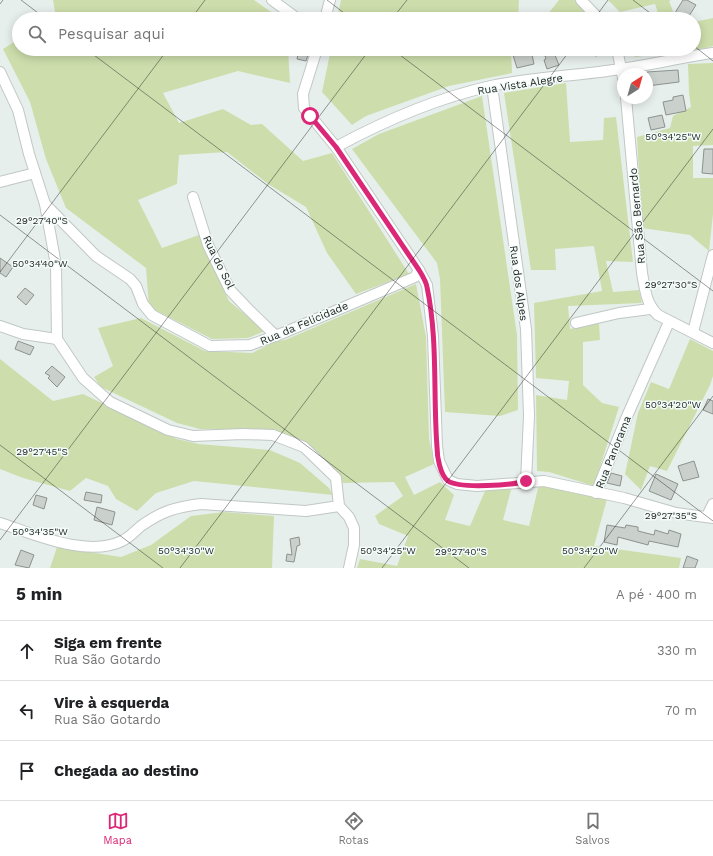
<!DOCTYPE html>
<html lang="pt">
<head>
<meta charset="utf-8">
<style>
  :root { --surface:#fff; --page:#f2f2f2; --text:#202124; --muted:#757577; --line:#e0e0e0; --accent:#db2777 }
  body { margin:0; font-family:"Work Sans",sans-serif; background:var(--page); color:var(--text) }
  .compass { position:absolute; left:617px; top:68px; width:36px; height:36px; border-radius:50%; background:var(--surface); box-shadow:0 2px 10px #0003; rotate:37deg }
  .stop { position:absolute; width:12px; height:12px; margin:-9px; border:3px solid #db2777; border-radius:50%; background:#fff }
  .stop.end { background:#db2777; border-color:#fff; box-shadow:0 1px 4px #0008 }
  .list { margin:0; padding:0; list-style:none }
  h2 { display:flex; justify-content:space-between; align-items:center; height:52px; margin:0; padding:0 16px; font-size:17px }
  h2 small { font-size:13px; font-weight:400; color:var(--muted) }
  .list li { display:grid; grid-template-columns:26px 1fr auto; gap:12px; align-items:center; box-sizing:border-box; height:60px; padding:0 16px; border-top:1px solid var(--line) }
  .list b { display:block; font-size:15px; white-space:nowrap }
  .list p { margin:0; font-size:13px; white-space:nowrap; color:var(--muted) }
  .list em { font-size:13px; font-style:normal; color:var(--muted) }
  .icon { flex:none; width:22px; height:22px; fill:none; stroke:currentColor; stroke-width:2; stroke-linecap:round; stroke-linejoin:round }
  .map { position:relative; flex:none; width:713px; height:568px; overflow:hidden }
  .search { position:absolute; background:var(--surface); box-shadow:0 2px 10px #0003; left:12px; right:12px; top:12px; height:44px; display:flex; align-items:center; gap:10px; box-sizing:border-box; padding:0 14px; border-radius:22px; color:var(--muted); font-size:15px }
  .sheet { height:232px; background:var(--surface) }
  nav { display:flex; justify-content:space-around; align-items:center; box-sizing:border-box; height:56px; border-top:1px solid var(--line); background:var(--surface); font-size:11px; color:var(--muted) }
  nav a { display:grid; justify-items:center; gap:2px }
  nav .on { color:var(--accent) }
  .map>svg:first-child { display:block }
</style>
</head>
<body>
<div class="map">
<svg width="713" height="568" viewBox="0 0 713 568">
  <rect width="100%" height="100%" fill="#e7efec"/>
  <g fill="#cddeac">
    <path d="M 53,0 L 254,0 L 281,19 L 55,19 L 56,18 Z"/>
    <path d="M 341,0 L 519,0 L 518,19 L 337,19 Z"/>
    <path d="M 559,0 L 574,0 L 589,13 L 577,19 L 544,19 Z"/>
    <path d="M 608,0 L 671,0 L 669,1 L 676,19 L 660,19 L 655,4 L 620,12 Z"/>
    <path d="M 713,18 L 713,46 L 706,48 L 635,57 L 633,49 L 694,49 L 694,22 Z"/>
    <path d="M 19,39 L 19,49 L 288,49 L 290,83 L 238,71 L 163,93 L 179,123 L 223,109 L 251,125 L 262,124 L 303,161 L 332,153 L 409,274 L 356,294 L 327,253 L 306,207 L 268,184 L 227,152 L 179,155 L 177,184 L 138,200 L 162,248 L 199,235 L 229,301 L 265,331 L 248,338 L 212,339 L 149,307 L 146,268 L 66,208 L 46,159 L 30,102 L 3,49 Z"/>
    <path d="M 331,49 L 511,49 L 512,73 L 449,86 L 366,116 L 352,125 L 322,92 Z"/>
    <path d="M 713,63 L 713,145 L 693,146 L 693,178 L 713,178 L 713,214 L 709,251 L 690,235 L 642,228 L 637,137 L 670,128 L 673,116 L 691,107 L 689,93 L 688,64 Z"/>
    <path d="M 566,83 L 570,142 L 603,140 L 604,118 L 616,117 L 633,262 L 606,261 L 613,292 L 639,290 L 642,303 L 568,306 L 570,329 L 599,323 L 600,340 L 583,342 L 583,385 L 602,403 L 619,407 L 594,486 L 549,472 L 537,471 L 536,395 L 567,400 L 569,381 L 536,378 L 534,303 L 602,291 L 594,246 L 555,249 L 556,270 L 531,270 L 504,93 Z"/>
    <path d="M 482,96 L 517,335 L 518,410 L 500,416 L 445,412 L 440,279 L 437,263 L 352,149 L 379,134 Z"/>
    <path d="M 416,284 L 426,337 L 429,438 L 434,464 L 405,477 L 414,495 L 440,482 L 454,495 L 445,520 L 470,526 L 485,491 L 512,486 L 503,520 L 529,526 L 539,484 L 607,499 L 594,546 L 681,558 L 679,568 L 357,568 L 360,559 L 397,566 L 408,536 L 379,524 L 375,516 L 403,496 L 394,482 L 343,483 L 339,476 L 306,444 L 241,429 L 200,429 L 177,423 L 101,387 L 94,377 L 113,366 L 98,328 L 141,318 L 205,351 L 252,353 L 276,341 L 285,340 Z"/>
    <path d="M 690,339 L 713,351 L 713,376 L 710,385 L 667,471 L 650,466 L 641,490 L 625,474 L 638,413 L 651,382 L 669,389 Z"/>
    <path d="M 0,359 L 53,401 L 83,394 L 177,439 L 199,444 L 270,450 L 300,463 L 329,488 L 333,495 L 194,481 L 156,493 L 137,511 L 116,499 L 108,486 L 86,478 L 70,491 L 23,478 L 0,469 Z"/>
    <path d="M 224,512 L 274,516 L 272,568 L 50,568 L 57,547 L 121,557 L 151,545 L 191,516 Z"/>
  </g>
  <g fill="#cad0cb" stroke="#8d928e">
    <path d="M 683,0 L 687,0 L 696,5 L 687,19 L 679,19 L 673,16 Z"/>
    <path d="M 299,49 L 310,49 L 306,61 L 297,59 Z"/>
    <path d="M 578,49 L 598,49 L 597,56 L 578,52 Z"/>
    <path d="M 531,50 L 534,64 L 517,68 L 513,55 Z"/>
    <path d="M 554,53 L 559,65 L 547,69 L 544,60 L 546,59 L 545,56 Z"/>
    <path d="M 678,70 L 679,82 L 647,86 L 647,72 Z"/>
    <path d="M 683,95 L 686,111 L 666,115 L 663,102 L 673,100 L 673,97 Z"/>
    <path d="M 662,115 L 665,127 L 651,130 L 648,118 Z"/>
    <path d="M 704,149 L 713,149 L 713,174 L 702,173 Z"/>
    <path d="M 0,258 L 13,267 L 6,277 L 0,273 Z"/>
    <path d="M 25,288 L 34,295 L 26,305 L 17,297 Z"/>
    <path d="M 18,341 L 34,347 L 30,355 L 15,349 Z"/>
    <path d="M 52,366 L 65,377 L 57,387 L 48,378 L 50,376 L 45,373 Z"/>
    <path d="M 708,399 L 713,401 L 713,414 L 703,410 Z"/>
    <path d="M 694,461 L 699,477 L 683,481 L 678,466 Z"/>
    <path d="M 611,473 L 622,476 L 620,486 L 607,483 Z"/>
    <path d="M 656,474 L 678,484 L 671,500 L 649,491 Z"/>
    <path d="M 86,492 L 102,495 L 101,503 L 84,500 Z"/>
    <path d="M 36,495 L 47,498 L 44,509 L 33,505 Z"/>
    <path d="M 97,507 L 115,512 L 112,525 L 94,520 Z"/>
    <path d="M 607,525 L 625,528 L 626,525 L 638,527 L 638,531 L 654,535 L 655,530 L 668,534 L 669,530 L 681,534 L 678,547 L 649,541 L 648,545 L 618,537 L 617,545 L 604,542 Z"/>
    <path d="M 299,537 L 300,545 L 297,546 L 294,562 L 286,561 L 287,554 L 292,555 L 290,539 Z"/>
    <path d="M 21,550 L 34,555 L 29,568 L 15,565 Z"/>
    <path d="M 687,556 L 698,560 L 695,568 L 683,568 Z"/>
  </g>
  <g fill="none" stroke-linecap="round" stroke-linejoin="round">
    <g stroke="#c0c7c5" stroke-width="12">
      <g id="minor">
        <path d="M 272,0 L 298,19"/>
        <path d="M 581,0 L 599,19"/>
        <path d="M 325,19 L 330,0"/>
        <path d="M 317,49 L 303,94 L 304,108 L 336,147 L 419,270 L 427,285 L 433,336 L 437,446 L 439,461 L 448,480 L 457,484 L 477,486 L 544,481 L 624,498 L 676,513 L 713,518"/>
        <path d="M 617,49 L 623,78"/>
        <path d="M 0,72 L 18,110 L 29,154 L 45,204 L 56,265 L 57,339 L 83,378 L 110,402 L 168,430 L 193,436 L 243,434 L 273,435 L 304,447 L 336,478 L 339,506 L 349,517 L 354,528 L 354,545 L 349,568"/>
        <path d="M 492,86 L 526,329 L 529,416 L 526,481"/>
        <path d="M 626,98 L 642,273 C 645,289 646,304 658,315 L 713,343"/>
        <path d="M 336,147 C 384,121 437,98 491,86 C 531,77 579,76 620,69 C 651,65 682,57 713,53"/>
        <path d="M 0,182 L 35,173"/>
        <path d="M 193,197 L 208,245 L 230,290 L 248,309 L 276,336"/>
        <path d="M 45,204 L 96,256 L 130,279 L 136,286 L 143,304 L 152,315 L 210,346 L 250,345 L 283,333 L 415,277 L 419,270"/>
        <path d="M 576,323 L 619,313 L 650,309"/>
        <path d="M 0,326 L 23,334 L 57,339"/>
        <path d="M 693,332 L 713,255"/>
        <path d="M 596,493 L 628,414 L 669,322"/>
        <path d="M 707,516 L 713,504"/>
        <path d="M 0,523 C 34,534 87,558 122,541 C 129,538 135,531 141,526 C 162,511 176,507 201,504 L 306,511 L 339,506"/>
      </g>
    </g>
    <use href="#minor" stroke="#fff" stroke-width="10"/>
  </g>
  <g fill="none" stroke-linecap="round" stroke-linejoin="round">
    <path stroke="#db2777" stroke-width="5" d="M 310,116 L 336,147 L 419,270 C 422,275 426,281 427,287 C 438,339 433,394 437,447 C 437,456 440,475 448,481 C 460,489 513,485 526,481"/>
  </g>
  <path fill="none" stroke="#1e2120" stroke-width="1" stroke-opacity="0.45" d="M 21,0 L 46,19M 327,0 L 352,19M 633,0 L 658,19M 0,4 L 3,0M 191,19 L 205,0M 392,19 L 407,0M 594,19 L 608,0M 694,46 L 713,61M 86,49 L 713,521M 392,49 L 713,291M 0,215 L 469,568M 0,272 L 168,49M 0,445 L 163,568M 0,540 L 370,49M 180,568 L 571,49M 382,568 L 713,129M 584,568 L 713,396"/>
  <g text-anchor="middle" stroke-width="3" stroke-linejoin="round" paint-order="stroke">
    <g font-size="11" fill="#1e2120" stroke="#f4fcf9">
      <text transform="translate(520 84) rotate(-9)" y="4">Rua Vista Alegre</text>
      <text transform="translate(637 216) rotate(-95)" y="4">Rua São Bernardo</text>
      <text transform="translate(219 262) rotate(64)" y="4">Rua do Sol</text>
      <text transform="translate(519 283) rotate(82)" y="4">Rua dos Alpes</text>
      <text transform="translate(304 323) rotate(-23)" y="4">Rua da Felicidade</text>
      <text transform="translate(613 452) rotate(-68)" y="4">Rua Panorama</text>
    </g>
  </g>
  <g font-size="10" text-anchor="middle" fill="#1e2120" stroke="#f4fcf9" stroke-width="3" stroke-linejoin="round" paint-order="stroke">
    <text x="673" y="140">50°34'25"W</text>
    <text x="42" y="224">29°27'40"S</text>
    <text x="40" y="267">50°34'40"W</text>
    <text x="671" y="288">29°27'30"S</text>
    <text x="673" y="408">50°34'20"W</text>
    <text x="42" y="455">29°27'45"S</text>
    <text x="671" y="519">29°27'35"S</text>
    <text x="40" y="535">50°34'35"W</text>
    <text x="186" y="554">50°34'30"W</text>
    <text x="388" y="554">50°34'25"W</text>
    <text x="590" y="554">50°34'20"W</text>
    <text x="461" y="555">29°27'40"S</text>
  </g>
</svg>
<svg class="compass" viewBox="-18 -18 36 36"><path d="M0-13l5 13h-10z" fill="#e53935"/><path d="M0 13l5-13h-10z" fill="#757577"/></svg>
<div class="stop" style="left:310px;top:116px"></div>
<div class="stop end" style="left:526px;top:481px"></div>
<div class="search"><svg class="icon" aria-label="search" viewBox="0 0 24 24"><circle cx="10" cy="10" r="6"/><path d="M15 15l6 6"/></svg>Pesquisar aqui</div>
</div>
<section class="sheet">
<h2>5 min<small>A pé · 400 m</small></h2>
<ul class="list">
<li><svg class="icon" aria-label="ahead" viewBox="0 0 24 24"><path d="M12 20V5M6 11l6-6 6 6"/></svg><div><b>Siga em frente</b><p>Rua São Gotardo</p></div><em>330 m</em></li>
<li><svg class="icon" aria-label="left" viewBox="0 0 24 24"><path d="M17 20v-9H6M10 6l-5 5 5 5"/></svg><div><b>Vire à esquerda</b><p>Rua São Gotardo</p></div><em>70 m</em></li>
<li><svg class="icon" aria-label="arrive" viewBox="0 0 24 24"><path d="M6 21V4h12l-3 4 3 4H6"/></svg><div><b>Chegada ao destino</b></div></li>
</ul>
</section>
<nav>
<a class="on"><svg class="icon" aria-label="map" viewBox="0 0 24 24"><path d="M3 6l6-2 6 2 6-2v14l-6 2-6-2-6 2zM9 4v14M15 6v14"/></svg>Mapa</a>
<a><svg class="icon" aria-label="directions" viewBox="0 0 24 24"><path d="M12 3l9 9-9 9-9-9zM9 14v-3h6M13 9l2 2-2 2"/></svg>Rotas</a>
<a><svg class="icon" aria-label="saved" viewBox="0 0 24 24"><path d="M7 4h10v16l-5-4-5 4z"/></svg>Salvos</a>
</nav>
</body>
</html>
